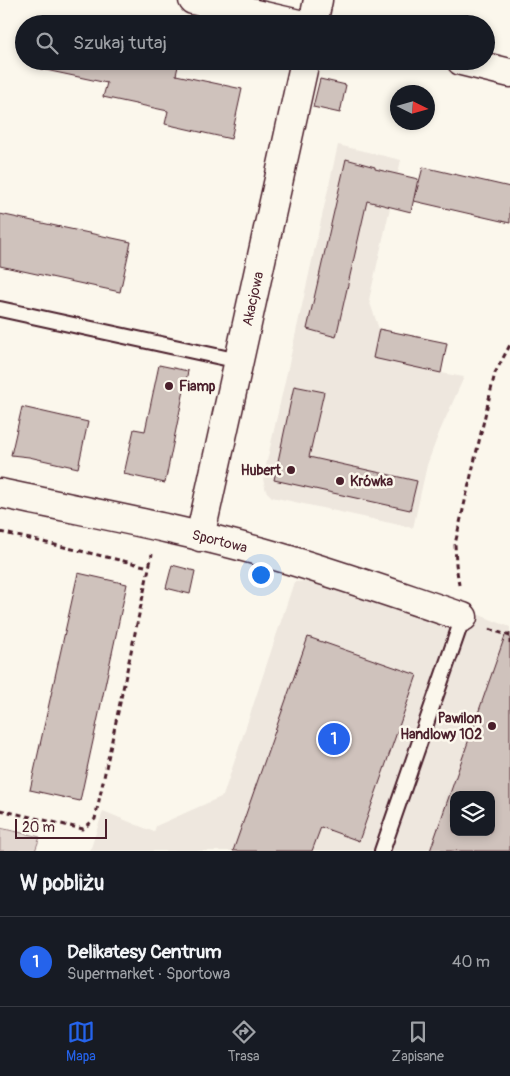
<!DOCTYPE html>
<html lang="pl">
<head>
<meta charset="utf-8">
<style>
  :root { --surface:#171b24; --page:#20242c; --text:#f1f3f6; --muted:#9ea1a6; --line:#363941; --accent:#2563eb }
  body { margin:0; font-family:Pangolin,sans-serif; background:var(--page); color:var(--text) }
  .controls { position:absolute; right:15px; bottom:15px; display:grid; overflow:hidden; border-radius:10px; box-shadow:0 2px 8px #0003 }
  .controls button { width:45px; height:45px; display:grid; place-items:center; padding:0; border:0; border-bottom:1px solid var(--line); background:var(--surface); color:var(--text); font:25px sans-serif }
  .compass { position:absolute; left:390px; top:85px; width:45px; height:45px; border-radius:50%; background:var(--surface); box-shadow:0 2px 8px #0003; rotate:95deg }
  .scale { position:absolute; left:15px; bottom:12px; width:92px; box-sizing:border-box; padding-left:5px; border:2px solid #4a1f2b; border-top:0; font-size:14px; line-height:18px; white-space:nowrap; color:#4a1f2b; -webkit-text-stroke:4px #fbf7ec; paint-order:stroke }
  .you { position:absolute; left:260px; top:574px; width:18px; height:18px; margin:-12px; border:4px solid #fff; border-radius:50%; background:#1a73e8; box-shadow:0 0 0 8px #1a73e833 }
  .badge { display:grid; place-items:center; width:32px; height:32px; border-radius:50%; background:var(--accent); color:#fff; font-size:16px; font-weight:700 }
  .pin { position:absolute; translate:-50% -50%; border:2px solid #fff; box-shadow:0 1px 5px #0006 }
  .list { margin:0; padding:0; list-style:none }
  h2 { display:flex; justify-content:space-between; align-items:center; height:65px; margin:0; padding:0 20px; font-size:21px }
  h2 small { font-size:16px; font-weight:400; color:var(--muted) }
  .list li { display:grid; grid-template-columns:32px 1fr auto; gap:15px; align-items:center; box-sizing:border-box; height:90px; padding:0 20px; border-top:1px solid var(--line) }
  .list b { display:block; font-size:19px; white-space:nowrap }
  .list p { margin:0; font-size:16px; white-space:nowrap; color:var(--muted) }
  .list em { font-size:16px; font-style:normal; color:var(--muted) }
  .icon { flex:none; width:28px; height:28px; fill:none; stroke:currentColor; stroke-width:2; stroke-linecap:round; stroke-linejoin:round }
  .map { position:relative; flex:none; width:510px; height:851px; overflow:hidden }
  .search { position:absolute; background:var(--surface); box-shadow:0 2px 8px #0003; left:15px; right:15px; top:15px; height:55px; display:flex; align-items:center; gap:12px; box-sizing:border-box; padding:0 18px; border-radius:28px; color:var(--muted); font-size:19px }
  .sheet { height:155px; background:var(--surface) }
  nav { display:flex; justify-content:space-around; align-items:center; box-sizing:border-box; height:70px; border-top:1px solid var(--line); background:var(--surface); font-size:14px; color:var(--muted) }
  nav a { display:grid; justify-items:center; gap:2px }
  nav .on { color:var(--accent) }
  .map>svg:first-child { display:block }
</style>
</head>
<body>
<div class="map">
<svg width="510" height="851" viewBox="0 0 510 851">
  <rect width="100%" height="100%" fill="#fbf7ec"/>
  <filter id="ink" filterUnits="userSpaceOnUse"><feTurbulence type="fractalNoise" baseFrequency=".02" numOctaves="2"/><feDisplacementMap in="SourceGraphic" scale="10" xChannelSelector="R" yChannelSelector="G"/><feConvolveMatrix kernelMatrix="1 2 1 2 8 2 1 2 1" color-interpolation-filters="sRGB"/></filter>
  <g filter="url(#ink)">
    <g fill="#eee7de" fill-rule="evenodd">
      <path d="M 338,145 L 401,160 L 369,300 L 379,329 L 448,344 L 441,373 L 464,377 L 439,433 L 427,465 L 413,528 L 272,497 L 266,491 L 263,479 Z"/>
      <path d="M 308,581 L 410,611 L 458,631 L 463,617 L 477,614 L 510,627 L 510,851 L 90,851 L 103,811 L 154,832 L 156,826 L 223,796 L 294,582 ZM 454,795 L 491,795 L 491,832 L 454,832 Z"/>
    </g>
    <path fill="#e2d7d0" stroke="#967b7e" d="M 0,828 L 40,837 L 35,851 L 0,851 Z"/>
    <g fill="#cfc2bc" stroke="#4a1f2b" fill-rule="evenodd">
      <path d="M 52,19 L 73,24 L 51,24 Z"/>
      <path d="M 43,61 L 179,62 L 176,75 L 242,89 L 231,139 L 165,124 L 168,111 L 103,97 L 107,83 L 41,69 Z"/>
      <path d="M 320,79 L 346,85 L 340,113 L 313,107 Z"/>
      <path d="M 346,159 L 375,167 L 375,169 L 418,179 L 411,212 L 367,201 L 336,337 L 307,329 Z"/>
      <path d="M 423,167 L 510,187 L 510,223 L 414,201 Z"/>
      <path d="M 0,214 L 131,242 L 120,292 L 0,266 Z"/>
      <path d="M 379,329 L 447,343 L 441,373 L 373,358 Z"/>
      <path d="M 159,365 L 188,371 L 165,483 L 124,474 L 134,429 L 145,431 Z"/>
      <path d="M 294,386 L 324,392 L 309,457 L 417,481 L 410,510 L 274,480 Z"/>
      <path d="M 22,407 L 88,422 L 78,468 L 29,457 L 11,455 Z"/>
      <path d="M 172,565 L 195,571 L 190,594 L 166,588 Z"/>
      <path d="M 78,573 L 127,584 L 80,801 L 30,790 Z"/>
      <path d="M 506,633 L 510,633 L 510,851 L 430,851 ZM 454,795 L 491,795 L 491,832 L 454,832 Z"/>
      <path d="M 308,637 L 417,675 L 359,841 L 321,827 L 312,851 L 233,851 Z"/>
    </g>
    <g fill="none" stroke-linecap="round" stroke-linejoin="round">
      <g stroke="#4a1f2b" stroke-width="18">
        <g id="lane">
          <path d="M 0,309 L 239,361"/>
          <path d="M 382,851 L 463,617"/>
        </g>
      </g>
      <g stroke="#4a1f2b" stroke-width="31">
        <g id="street">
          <path d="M 193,0 L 299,24"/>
          <path d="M 313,24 L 318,0"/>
          <path d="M 461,61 L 510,73"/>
          <path id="s1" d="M 0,493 C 87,512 176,528 262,552 C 330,571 397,595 463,617"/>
          <path id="s2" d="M 200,537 L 305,61"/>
        </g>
      </g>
      <g stroke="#4a1f2b" stroke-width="3" stroke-dasharray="5 4" stroke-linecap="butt">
        <path d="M 0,532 L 149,567"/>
        <path d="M 459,585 L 456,564 L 455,544 L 495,373 L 510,345"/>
        <path d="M 489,629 L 510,636"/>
        <path d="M 510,640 L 510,644"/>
        <path d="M 0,810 L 83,829 L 95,819 L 152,554"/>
      </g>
      <use href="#lane" stroke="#fbf7ec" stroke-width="14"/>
      <use href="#street" stroke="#fbf7ec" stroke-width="28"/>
    </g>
  </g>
  <g fill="#4a1f2b" stroke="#fbf7ec" stroke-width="2">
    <circle cx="169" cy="386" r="5"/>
    <circle cx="291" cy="470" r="5"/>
    <circle cx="340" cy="481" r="5"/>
    <circle cx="492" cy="726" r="5"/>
  </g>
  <g text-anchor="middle" stroke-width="5" stroke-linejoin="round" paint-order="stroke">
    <g font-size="14" fill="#4a1f2b" stroke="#fbf7ec">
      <text dy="5" stroke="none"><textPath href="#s2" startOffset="244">Akacjowa</textPath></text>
      <text dy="5" stroke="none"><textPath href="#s1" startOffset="225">Sportowa</textPath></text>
    </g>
    <g font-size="14" font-weight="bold" fill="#4a1f2b" stroke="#fbf7ec" text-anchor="start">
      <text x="179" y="391">Fiamp</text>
      <text x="281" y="475" text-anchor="end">Hubert</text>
      <text x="350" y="486">Krówka</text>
      <text x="482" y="723" text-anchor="end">Pawilon<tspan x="482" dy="16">Handlowy 102</tspan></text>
    </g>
  </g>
</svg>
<div class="controls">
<button><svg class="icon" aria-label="layers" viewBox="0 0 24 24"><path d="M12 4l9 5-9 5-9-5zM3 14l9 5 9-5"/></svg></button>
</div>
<svg class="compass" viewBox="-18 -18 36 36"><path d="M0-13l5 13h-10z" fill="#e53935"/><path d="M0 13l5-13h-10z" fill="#9ea1a6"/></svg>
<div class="scale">20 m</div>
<div class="you"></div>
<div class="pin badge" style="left:334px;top:739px">1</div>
<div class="search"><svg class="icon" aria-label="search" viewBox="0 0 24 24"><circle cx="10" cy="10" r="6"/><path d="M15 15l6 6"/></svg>Szukaj tutaj</div>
</div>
<section class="sheet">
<h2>W pobliżu<small></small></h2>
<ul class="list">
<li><span class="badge">1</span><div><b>Delikatesy Centrum</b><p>Supermarket · Sportowa</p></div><em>40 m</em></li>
</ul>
</section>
<nav>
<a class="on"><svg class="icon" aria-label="map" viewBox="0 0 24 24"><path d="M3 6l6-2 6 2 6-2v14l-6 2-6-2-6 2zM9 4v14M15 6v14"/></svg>Mapa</a>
<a><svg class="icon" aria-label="directions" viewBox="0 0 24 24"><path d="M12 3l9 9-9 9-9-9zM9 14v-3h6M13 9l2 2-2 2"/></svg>Trasa</a>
<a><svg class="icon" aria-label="saved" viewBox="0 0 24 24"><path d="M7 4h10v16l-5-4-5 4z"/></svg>Zapisane</a>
</nav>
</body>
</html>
